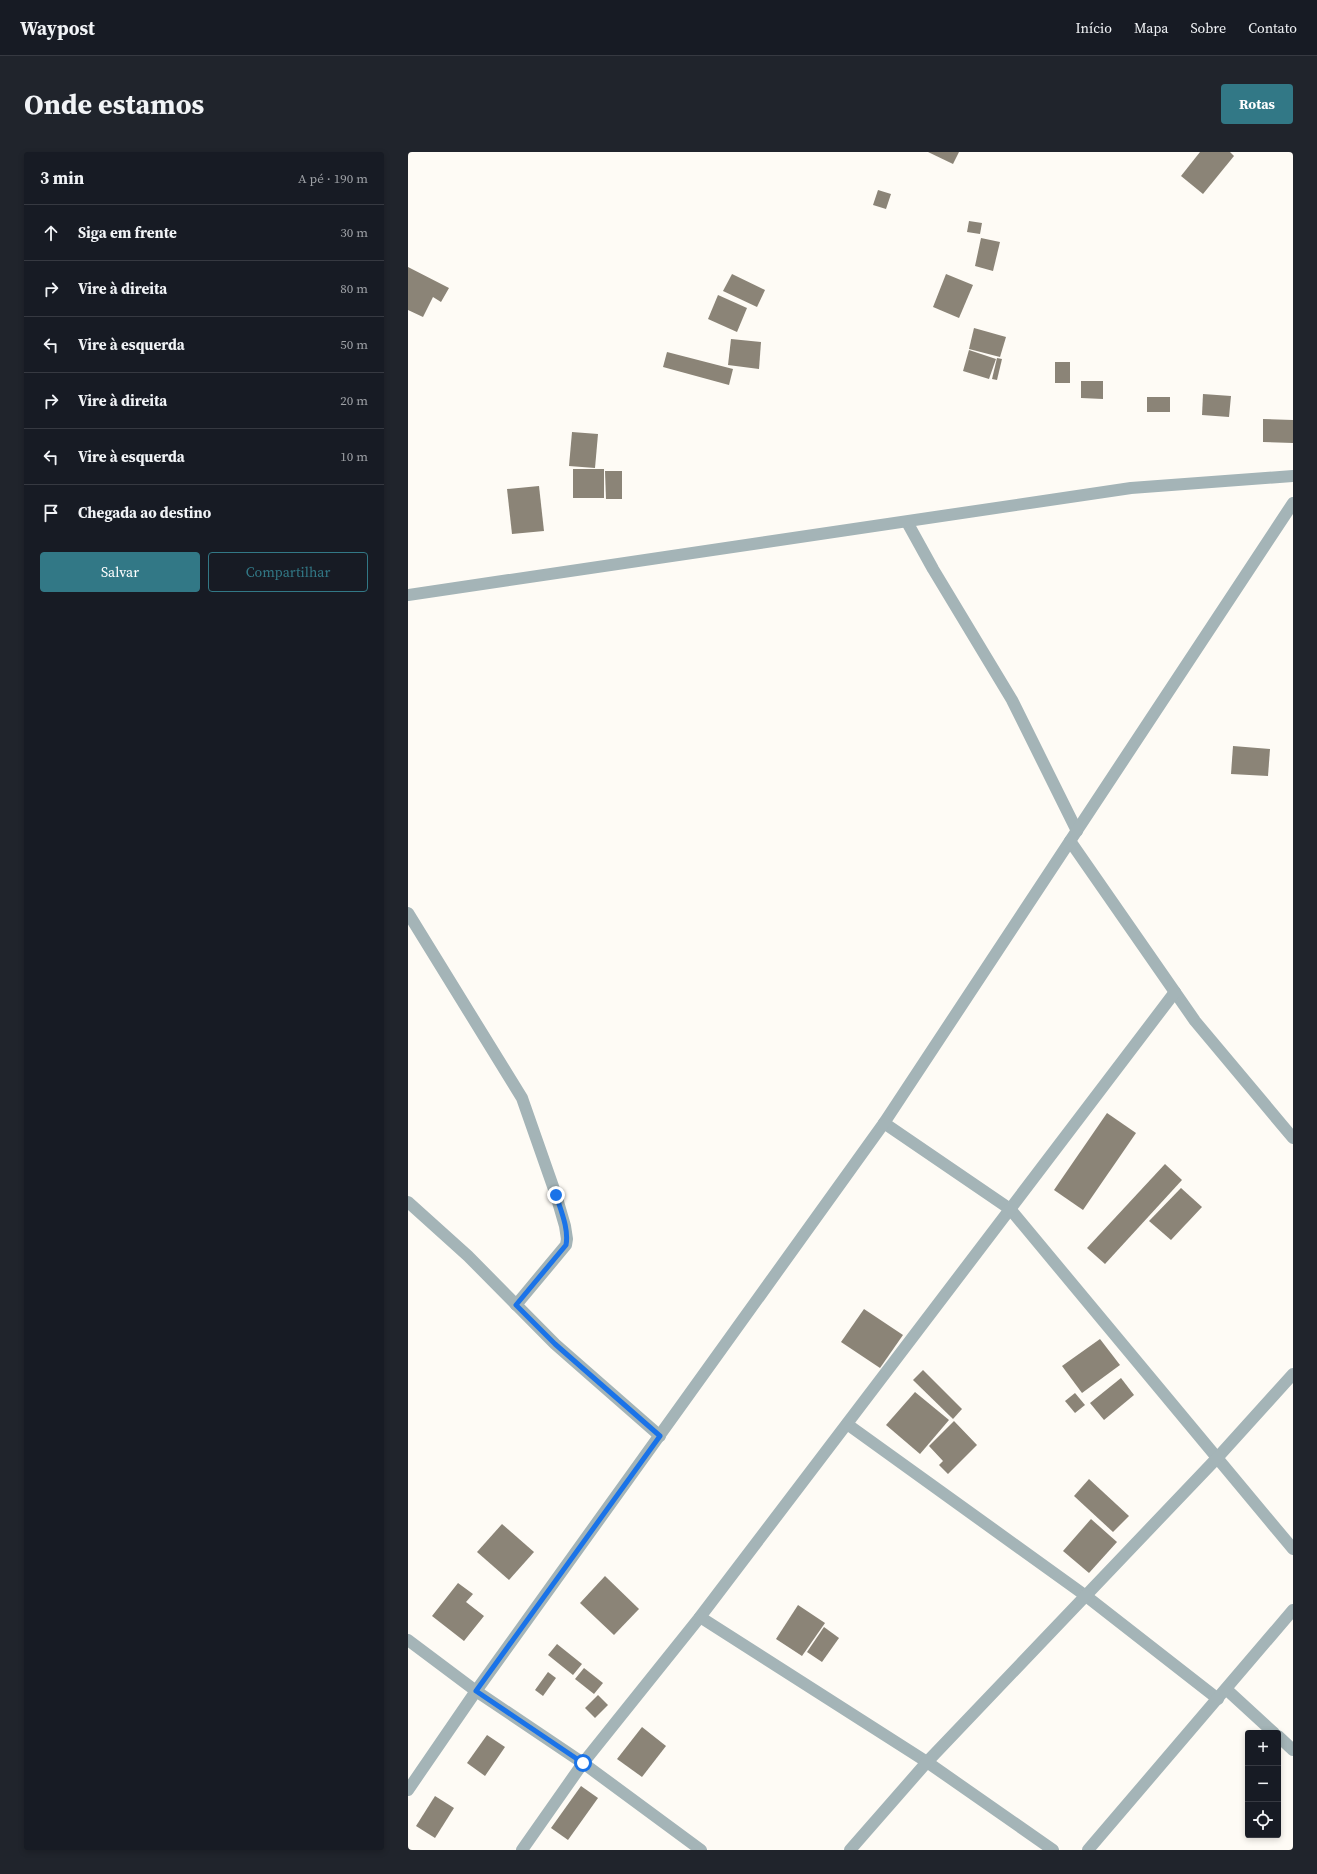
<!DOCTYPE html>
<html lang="pt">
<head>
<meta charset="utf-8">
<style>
  :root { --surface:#171b24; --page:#20242c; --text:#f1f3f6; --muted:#9ea1a6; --line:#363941; --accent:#327886 }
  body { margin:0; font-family:"Source Serif 4",serif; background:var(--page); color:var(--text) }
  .controls { position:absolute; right:12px; bottom:12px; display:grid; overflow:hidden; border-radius:4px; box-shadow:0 2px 6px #0003 }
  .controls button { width:36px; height:36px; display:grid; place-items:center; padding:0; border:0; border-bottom:1px solid var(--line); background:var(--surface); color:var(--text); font:20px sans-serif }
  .stop { position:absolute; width:12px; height:12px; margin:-9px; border:3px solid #1a73e8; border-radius:50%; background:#fff }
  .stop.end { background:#1a73e8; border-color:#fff; box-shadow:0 1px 4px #0008 }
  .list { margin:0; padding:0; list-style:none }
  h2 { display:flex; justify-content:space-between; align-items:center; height:52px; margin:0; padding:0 16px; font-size:17px }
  h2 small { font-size:13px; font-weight:400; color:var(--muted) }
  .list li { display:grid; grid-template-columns:26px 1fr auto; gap:12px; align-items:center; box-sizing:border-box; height:56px; padding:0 16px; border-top:1px solid var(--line) }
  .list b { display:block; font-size:15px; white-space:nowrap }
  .list em { font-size:13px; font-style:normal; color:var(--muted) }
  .actions { display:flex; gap:8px; padding:12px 16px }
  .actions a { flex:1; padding:9px 0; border:1px solid var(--accent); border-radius:4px; text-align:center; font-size:14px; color:var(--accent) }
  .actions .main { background:var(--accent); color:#fff }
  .icon { flex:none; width:22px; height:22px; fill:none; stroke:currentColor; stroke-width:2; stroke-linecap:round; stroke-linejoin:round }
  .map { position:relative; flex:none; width:885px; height:1698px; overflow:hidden; border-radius:4px }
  header { display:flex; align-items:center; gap:24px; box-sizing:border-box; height:56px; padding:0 20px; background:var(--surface); border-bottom:1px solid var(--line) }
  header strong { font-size:19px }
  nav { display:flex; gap:22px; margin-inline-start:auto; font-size:14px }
  .intro { display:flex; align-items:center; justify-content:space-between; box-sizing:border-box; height:96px; padding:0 24px }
  h1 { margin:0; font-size:28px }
  .button { padding:10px 18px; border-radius:4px; background:var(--accent); color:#fff; font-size:14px; font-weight:700 }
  main { display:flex; gap:24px; padding:0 24px }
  aside { flex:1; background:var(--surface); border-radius:4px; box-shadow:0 2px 6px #0003 }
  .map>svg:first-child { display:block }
</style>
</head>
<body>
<header>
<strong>Waypost</strong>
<nav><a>Início</a><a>Mapa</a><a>Sobre</a><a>Contato</a></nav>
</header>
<div class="intro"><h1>Onde estamos</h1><a class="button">Rotas</a></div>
<main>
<aside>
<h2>3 min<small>A pé · 190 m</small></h2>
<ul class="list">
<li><svg class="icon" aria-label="ahead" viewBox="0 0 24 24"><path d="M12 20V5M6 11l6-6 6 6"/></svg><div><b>Siga em frente</b></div><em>30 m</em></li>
<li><svg class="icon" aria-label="right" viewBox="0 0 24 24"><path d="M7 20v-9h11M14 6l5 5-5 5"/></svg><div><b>Vire à direita</b></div><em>80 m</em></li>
<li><svg class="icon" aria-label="left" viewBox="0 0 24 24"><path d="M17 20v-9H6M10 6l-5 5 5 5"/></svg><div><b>Vire à esquerda</b></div><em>50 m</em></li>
<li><svg class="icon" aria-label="right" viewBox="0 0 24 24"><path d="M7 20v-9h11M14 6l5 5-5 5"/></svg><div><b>Vire à direita</b></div><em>20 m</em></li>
<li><svg class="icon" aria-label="left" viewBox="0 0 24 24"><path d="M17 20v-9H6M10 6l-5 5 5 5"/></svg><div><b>Vire à esquerda</b></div><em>10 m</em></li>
<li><svg class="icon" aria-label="arrive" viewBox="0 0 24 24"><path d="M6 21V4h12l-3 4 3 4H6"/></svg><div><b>Chegada ao destino</b></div></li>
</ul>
<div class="actions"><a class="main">Salvar</a><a>Compartilhar</a></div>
</aside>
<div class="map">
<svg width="885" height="1698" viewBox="0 0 885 1698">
  <rect width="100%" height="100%" fill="#fefbf5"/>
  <g fill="#8b8477">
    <path d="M 520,0 L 551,0 L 545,12 Z"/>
    <path d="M 792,0 L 822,0 L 826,4 L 795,42 L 773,24 Z"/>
    <path d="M 470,38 L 483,42 L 478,57 L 465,53 Z"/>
    <path d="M 561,69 L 574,71 L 572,82 L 559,80 Z"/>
    <path d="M 573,86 L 592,90 L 585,119 L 567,114 Z"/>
    <path d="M 0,115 L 41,136 L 33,150 L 25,145 L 15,165 L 0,158 Z"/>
    <path d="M 324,122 L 357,138 L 349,155 L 315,139 Z"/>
    <path d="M 538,122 L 565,133 L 551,166 L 525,155 Z"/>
    <path d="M 310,143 L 339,156 L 329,180 L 300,167 Z"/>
    <path d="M 566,176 L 598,185 L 592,205 L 561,197 Z"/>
    <path d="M 323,187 L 353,190 L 351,217 L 320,213 Z"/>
    <path d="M 561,198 L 588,207 L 581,227 L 555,219 Z"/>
    <path d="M 259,200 L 325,217 L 321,233 L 255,215 Z"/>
    <path d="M 589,206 L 594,207 L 589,228 L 584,227 Z"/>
    <rect x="647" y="210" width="15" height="21"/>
    <path d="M 673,229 L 695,229 L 695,247 L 673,246 Z"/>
    <path d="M 795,242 L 823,244 L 821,265 L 794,263 Z"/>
    <rect x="739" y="245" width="23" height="15"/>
    <path d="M 855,267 L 885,268 L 885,291 L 855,290 Z"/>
    <path d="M 164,280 L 190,282 L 187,316 L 161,314 Z"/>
    <rect x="165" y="317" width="31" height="29"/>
    <path d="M 197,319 L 214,319 L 214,347 L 198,347 Z"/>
    <path d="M 131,334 L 136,379 L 104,382 L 99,337 Z"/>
    <path d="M 825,594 L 862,597 L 860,624 L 823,622 Z"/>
    <path d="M 699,961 L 728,981 L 675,1058 L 646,1038 Z"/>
    <path d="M 757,1012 L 774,1028 L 697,1112 L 679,1096 Z"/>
    <path d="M 773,1036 L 794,1055 L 763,1088 L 741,1069 Z"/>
    <path d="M 456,1157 L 495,1183 L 472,1216 L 433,1190 Z"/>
    <path d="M 692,1187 L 712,1213 L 674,1241 L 654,1214 Z"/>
    <path d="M 515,1218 L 554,1257 L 545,1267 L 505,1228 Z"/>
    <path d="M 713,1226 L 726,1243 L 696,1268 L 682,1251 Z"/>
    <path d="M 507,1240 L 541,1268 L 512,1302 L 478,1273 Z"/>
    <path d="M 667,1241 L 677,1253 L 667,1261 L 657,1249 Z"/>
    <path d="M 546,1269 L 569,1293 L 540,1322 L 531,1313 L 535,1309 L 521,1294 Z"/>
    <path d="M 681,1327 L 721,1364 L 705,1380 L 666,1344 Z"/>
    <path d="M 683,1367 L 709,1390 L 681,1421 L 655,1399 Z"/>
    <path d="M 94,1372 L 126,1400 L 101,1428 L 69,1400 Z"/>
    <path d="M 197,1424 L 231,1457 L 206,1483 L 172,1451 Z"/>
    <path d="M 50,1431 L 65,1442 L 58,1450 L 76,1464 L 56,1489 L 24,1464 Z"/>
    <path d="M 390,1453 L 417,1471 L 394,1504 L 368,1487 Z"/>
    <path d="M 416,1475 L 431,1486 L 414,1510 L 399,1500 Z"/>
    <path d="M 149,1492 L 174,1512 L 165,1523 L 140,1503 Z"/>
    <path d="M 176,1516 L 195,1531 L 186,1542 L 167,1527 Z"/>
    <path d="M 140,1520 L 148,1526 L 135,1544 L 127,1538 Z"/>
    <path d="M 190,1543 L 200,1553 L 187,1566 L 177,1556 Z"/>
    <path d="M 234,1575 L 258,1594 L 234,1625 L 209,1607 Z"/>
    <path d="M 79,1583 L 97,1595 L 77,1624 L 59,1611 Z"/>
    <path d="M 173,1634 L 190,1646 L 160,1688 L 143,1676 Z"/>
    <path d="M 27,1644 L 46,1656 L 27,1686 L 8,1674 Z"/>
  </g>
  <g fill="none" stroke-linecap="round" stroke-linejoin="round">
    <g stroke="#a4b4b7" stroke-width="12">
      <path d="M 499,370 L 525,417 L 604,548 L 669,679"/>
      <path d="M 0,443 L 723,336 L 885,324"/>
      <path d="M 662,689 L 787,869 L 885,986"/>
      <path d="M 0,761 L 114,946 L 148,1043 L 157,1074 L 159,1087 L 158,1093 L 108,1153"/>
      <path d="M 476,971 L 602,1057 L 885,1397"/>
      <path d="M 0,1050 L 60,1104 L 147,1192 L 252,1284"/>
      <path d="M 439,1272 L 678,1444 L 810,1547"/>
      <path d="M 292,1465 L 519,1610 L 645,1698"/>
      <path d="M 0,1488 L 68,1539 L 175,1611 L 293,1698"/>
      <path d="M 818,1537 L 866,1581"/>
      <path d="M 870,1584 L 885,1598"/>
      <path d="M 0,1638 L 68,1539 L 476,971 L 885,351"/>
      <path d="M 114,1698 L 175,1611 L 292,1465 L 767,840"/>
      <path d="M 442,1698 L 519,1610 L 810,1305 L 885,1222"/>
      <path d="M 680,1698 L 885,1458"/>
    </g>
  </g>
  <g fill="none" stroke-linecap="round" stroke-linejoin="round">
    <path stroke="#1a73e8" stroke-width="5" d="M 148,1043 C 153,1059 161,1077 158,1093 L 108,1153 L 147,1192 L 252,1284 L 68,1539 L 175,1611"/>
  </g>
</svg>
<div class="controls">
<button>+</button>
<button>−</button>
<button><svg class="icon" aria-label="locate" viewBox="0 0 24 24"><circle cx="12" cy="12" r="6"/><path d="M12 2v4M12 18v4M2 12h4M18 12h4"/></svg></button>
</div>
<div class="stop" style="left:175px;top:1611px"></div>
<div class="stop end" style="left:148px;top:1043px"></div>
</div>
</main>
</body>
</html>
